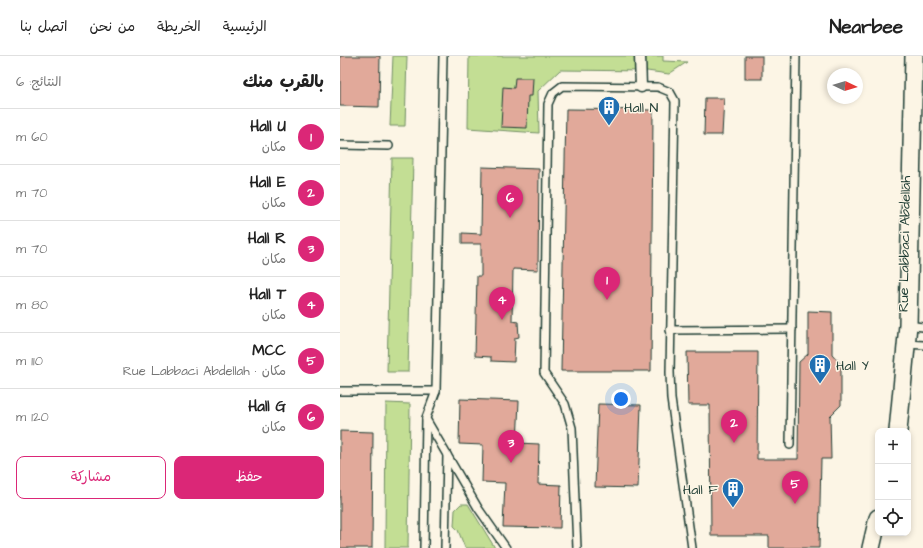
<!DOCTYPE html>
<html lang="ar">
<head>
<meta charset="utf-8">
<style>
  :root { --surface:#fff; --page:#f6f6f6; --text:#222; --muted:#767676; --line:#e0e0e0; --accent:#db2777 }
  body { margin:0; font-family:"Architects Daughter","Playpen Sans Arabic",sans-serif; background:var(--page); color:var(--text); direction:rtl }
  .controls { position:absolute; right:12px; bottom:12px; display:grid; overflow:hidden; border-radius:8px; box-shadow:0 2px 6px #0003 }
  .controls button { width:36px; height:36px; display:grid; place-items:center; padding:0; border:0; border-bottom:1px solid var(--line); background:var(--surface); color:var(--text); font:20px sans-serif }
  .compass { position:absolute; left:487px; top:12px; width:36px; height:36px; border-radius:50%; background:var(--surface); box-shadow:0 2px 6px #0003; rotate:94deg }
  .you { position:absolute; left:281px; top:343px; width:14px; height:14px; margin:-10px; border:3px solid #fff; border-radius:50%; background:#1a73e8; box-shadow:0 0 0 6px #1a73e833 }
  .badge { display:grid; place-items:center; width:26px; height:26px; border-radius:50%; background:var(--accent); color:#fff; font-size:13px; font-weight:700 }
  .pin { position:absolute; translate:-50% -33px; filter:drop-shadow(0 1px 2px #0008) }
  .pin::after { content:''; position:absolute; top:21px; width:14px; height:12px; background:inherit; clip-path:polygon(0 0,100% 0,50% 100%) }
  .list { margin:0; padding:0; list-style:none }
  h2 { display:flex; justify-content:space-between; align-items:center; height:52px; margin:0; padding:0 16px; font-size:17px }
  h2 small { font-size:13px; font-weight:400; color:var(--muted) }
  .list li { display:grid; grid-template-columns:26px 1fr auto; gap:12px; align-items:center; box-sizing:border-box; height:56px; padding:0 16px; border-top:1px solid var(--line) }
  .list b { display:block; font-size:15px; white-space:nowrap }
  .list p { margin:0; font-size:13px; white-space:nowrap; color:var(--muted) }
  .list em { font-size:13px; font-style:normal; color:var(--muted) }
  .actions { display:flex; gap:8px; padding:12px 16px }
  .actions a { flex:1; padding:9px 0; border:1px solid var(--accent); border-radius:8px; text-align:center; font-size:14px; color:var(--accent) }
  .actions .main { background:var(--accent); color:#fff }
  .icon { flex:none; width:22px; height:22px; fill:none; stroke:currentColor; stroke-width:2; stroke-linecap:round; stroke-linejoin:round }
  .map { position:relative; flex:none; width:583px; height:492px; overflow:hidden; direction:ltr }
  header { display:flex; align-items:center; gap:24px; box-sizing:border-box; height:56px; padding:0 20px; background:var(--surface); border-bottom:1px solid var(--line) }
  header strong { font-size:19px }
  nav { display:flex; gap:22px; margin-inline-start:auto; font-size:14px }
  main { display:flex }
  aside { flex:1; background:var(--surface) }
  .map>svg:first-child { display:block }
</style>
</head>
<body>
<header>
<strong>Nearbee</strong>
<nav><a>الرئيسية</a><a>الخريطة</a><a>من نحن</a><a>اتصل بنا</a></nav>
</header>
<main>
<div class="map">
<svg width="583" height="492" viewBox="0 0 583 492">
  <rect width="100%" height="100%" fill="#fcf5e5"/>
  <filter id="ink" filterUnits="userSpaceOnUse"><feTurbulence type="fractalNoise" baseFrequency=".025" numOctaves="2"/><feDisplacementMap in="SourceGraphic" scale="8" xChannelSelector="R" yChannelSelector="G"/><feConvolveMatrix kernelMatrix="1 2 1 2 8 2 1 2 1" color-interpolation-filters="sRGB"/></filter>
  <g filter="url(#ink)">
    <g fill="#c3de94" stroke="#718e64">
      <path d="M 53,0 L 67,0 L 65,70 L 50,70 Z"/>
      <path d="M 129,0 L 323,0 L 323,5 L 347,6 L 329,18 L 307,15 L 220,14 L 198,35 L 199,77 L 128,72 Z"/>
      <path d="M 52,102 L 73,102 L 68,316 L 47,316 Z"/>
      <path d="M 46,347 L 70,348 L 68,492 L 45,492 Z"/>
      <path d="M 121,448 L 128,448 L 155,492 L 125,492 L 118,474 L 114,470 L 115,454 Z"/>
    </g>
    <g fill="#e1a99a" stroke="#1f3d34">
      <path d="M 0,0 L 40,0 L 39,51 L 0,50 Z"/>
      <rect x="405" y="0" width="17" height="23"/>
      <path d="M 175,22 L 193,22 L 192,40 L 188,40 L 187,72 L 161,71 L 163,31 L 174,32 Z"/>
      <path d="M 365,42 L 384,42 L 382,79 L 364,79 Z"/>
      <path d="M 226,53 L 313,54 L 311,315 L 221,315 Z"/>
      <path d="M 142,111 L 199,113 L 198,214 L 173,213 L 172,265 L 178,266 L 179,281 L 175,282 L 174,306 L 151,305 L 151,301 L 135,300 L 137,220 L 141,220 L 141,188 L 122,188 L 122,177 L 141,178 Z"/>
      <path d="M 468,255 L 492,256 L 492,298 L 501,308 L 501,349 L 490,360 L 491,403 L 481,403 L 479,492 L 429,492 L 429,480 L 371,480 L 370,349 L 348,349 L 347,296 L 418,296 L 417,403 L 458,403 L 459,306 L 468,298 Z"/>
      <path d="M 120,343 L 179,345 L 177,387 L 199,388 L 198,428 L 221,429 L 220,472 L 163,471 L 165,427 L 142,426 L 143,389 L 119,388 Z"/>
      <path d="M 258,348 L 301,349 L 298,432 L 255,431 Z"/>
      <path d="M 0,375 L 33,376 L 32,492 L 0,492 Z"/>
    </g>
    <g fill="none" stroke-linecap="round" stroke-linejoin="round">
      <g stroke="#1f3d34" stroke-width="10">
        <g id="service">
          <path d="M 0,89 L 49,90"/>
          <path d="M 567,269 L 583,271"/>
          <path d="M 330,274 L 452,273"/>
          <path d="M 566,288 L 583,289"/>
          <path d="M 0,335 L 96,335"/>
          <path d="M 86,363 L 138,452 L 166,492"/>
          <path d="M 450,389 L 456,0"/>
          <path d="M 84,492 L 86,362 L 96,335 L 103,0"/>
          <path d="M 105,492 L 107,399"/>
          <path d="M 237,492 L 232,372 L 225,348 L 204,317 L 208,48 L 213,37 L 222,30 L 318,31 L 330,36 L 335,45 L 330,316 L 331,343 L 352,492"/>
        </g>
      </g>
      <g stroke="#1f3d34" stroke-width="13">
        <path id="pedestrian" d="M 300,0 L 301,31"/>
      </g>
      <g stroke="#1f3d34" stroke-width="20">
        <g id="tertiary">
          <path d="M 558,375 L 568,269 L 574,0"/>
          <path d="M 531,492 L 538,462"/>
        </g>
      </g>
      <use href="#service" stroke="#fcf5e5" stroke-width="7"/>
      <use href="#pedestrian" stroke="#fcf5e5" stroke-width="10"/>
      <use href="#tertiary" stroke="#fcf5e5" stroke-width="17"/>
    </g>
  </g>
  <defs>
    <g id="building-pin" transform="scale(1.15)"><path d="M0 17L-7.5 6A9.5 9.5 0 1 1 7.5 6Z" fill="#1f6fb2" stroke="#fcf5e5"/><path d="M-4-6H4V6H1V3H-1V6H-4ZM-2.5-4.3h1.7v1.8h-1.7ZM.8-4.3h1.7v1.8H.8ZM-2.5-1h1.7V.8h-1.7ZM.8-1h1.7V.8H.8Z" fill="#fff"/></g>
  </defs>
  <g fill-rule="evenodd">
    <use href="#building-pin" x="269" y="51"/>
    <use href="#building-pin" x="480" y="309"/>
    <use href="#building-pin" x="393" y="433"/>
  </g>
  <g text-anchor="middle" stroke-width="3" stroke-linejoin="round" paint-order="stroke">
    <g font-size="14" fill="#1f3d34" stroke="#fcf5e5" text-anchor="start">
      <text x="284" y="56">Hall N</text>
      <text x="496" y="314">Hall Y</text>
      <text x="378" y="438" text-anchor="end">Hall F</text>
    </g>
    <g font-size="14" fill="#1f3d34" stroke="#fcf5e5">
      <text transform="translate(564 188) rotate(-89)" y="5">Rue Labbaci Abdellah</text>
    </g>
  </g>
</svg>
<div class="controls">
<button>+</button>
<button>−</button>
<button><svg class="icon" aria-label="locate" viewBox="0 0 24 24"><circle cx="12" cy="12" r="6"/><path d="M12 2v4M12 18v4M2 12h4M18 12h4"/></svg></button>
</div>
<svg class="compass" viewBox="-18 -18 36 36"><path d="M0-13l5 13h-10z" fill="#e53935"/><path d="M0 13l5-13h-10z" fill="#767676"/></svg>
<div class="you"></div>
<div class="pin badge" style="left:267px;top:244px">1</div>
<div class="pin badge" style="left:394px;top:387px">2</div>
<div class="pin badge" style="left:171px;top:407px">3</div>
<div class="pin badge" style="left:162px;top:264px">4</div>
<div class="pin badge" style="left:455px;top:448px">5</div>
<div class="pin badge" style="left:170px;top:162px">6</div>
</div>
<aside>
<h2>بالقرب منك<small>النتائج: 6</small></h2>
<ul class="list">
<li><span class="badge">1</span><div><b>Hall U</b><p>مكان</p></div><em>60 m</em></li>
<li><span class="badge">2</span><div><b>Hall E</b><p>مكان</p></div><em>70 m</em></li>
<li><span class="badge">3</span><div><b>Hall R</b><p>مكان</p></div><em>70 m</em></li>
<li><span class="badge">4</span><div><b>Hall T</b><p>مكان</p></div><em>80 m</em></li>
<li><span class="badge">5</span><div><b>MCC</b><p>مكان · Rue Labbaci Abdellah</p></div><em>110 m</em></li>
<li><span class="badge">6</span><div><b>Hall G</b><p>مكان</p></div><em>120 m</em></li>
</ul>
<div class="actions"><a class="main">حفظ</a><a>مشاركة</a></div>
</aside>
</main>
</body>
</html>
